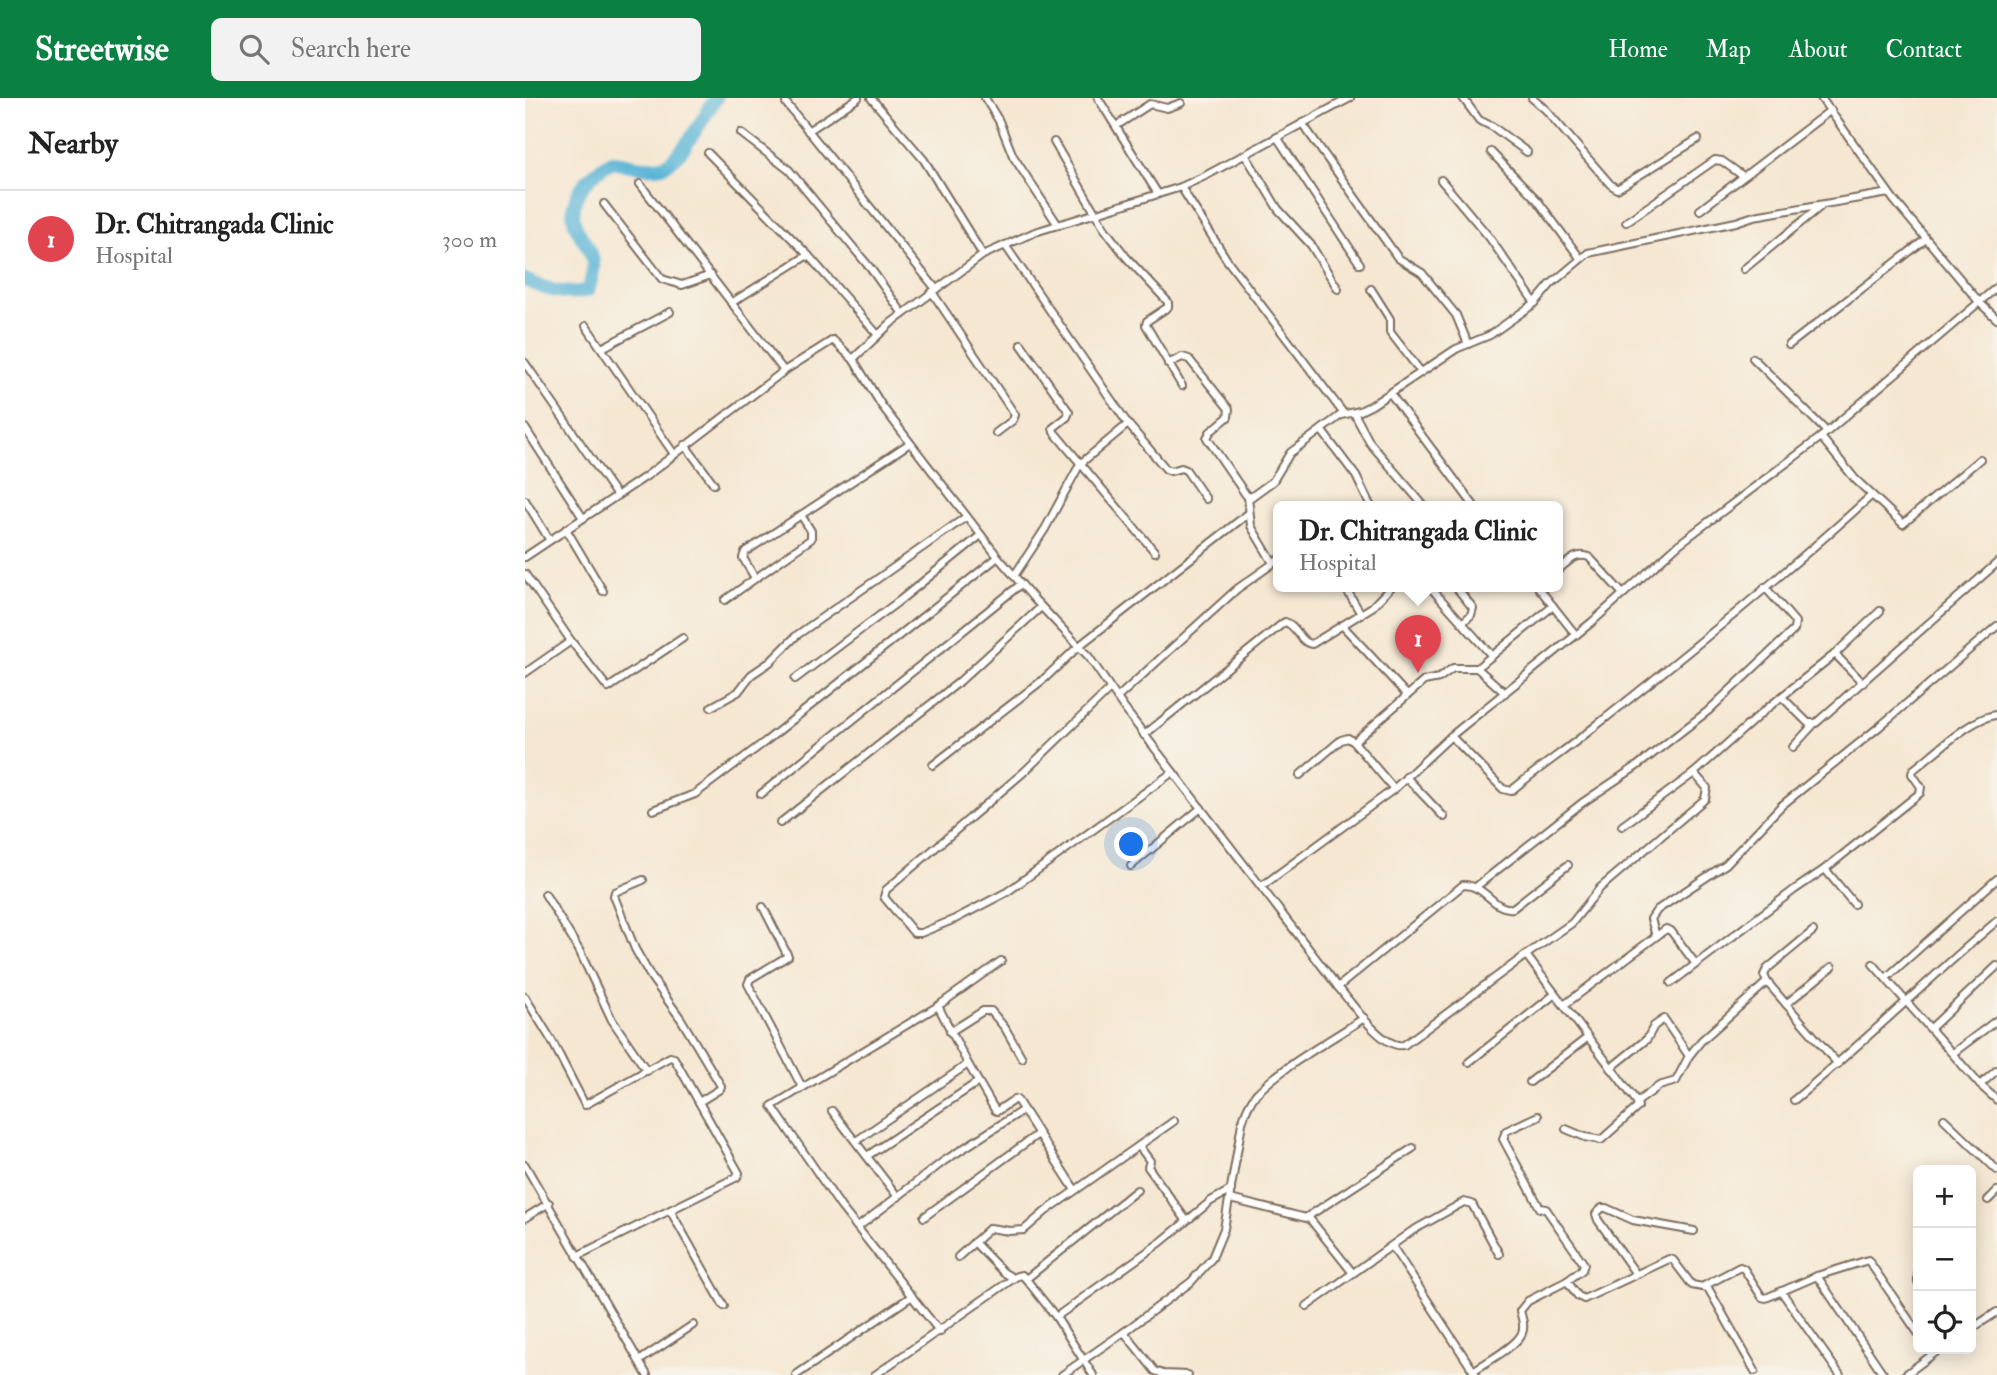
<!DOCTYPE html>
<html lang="en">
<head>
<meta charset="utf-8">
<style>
  :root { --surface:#fff; --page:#f2f2f2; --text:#222; --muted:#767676; --line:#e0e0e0; --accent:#0b8043 }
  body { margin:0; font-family:"IM FELL Double Pica",serif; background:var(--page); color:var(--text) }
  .controls { position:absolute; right:21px; bottom:21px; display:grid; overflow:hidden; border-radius:10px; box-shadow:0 4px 18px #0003 }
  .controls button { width:63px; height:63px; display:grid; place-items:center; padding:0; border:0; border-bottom:2px solid var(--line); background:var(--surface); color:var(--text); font:35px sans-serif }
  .you { position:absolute; left:607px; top:747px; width:24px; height:24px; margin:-18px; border:5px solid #fff; border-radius:50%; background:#1a73e8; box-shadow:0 0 0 10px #1a73e833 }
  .badge { display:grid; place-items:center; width:46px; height:46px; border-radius:50%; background:var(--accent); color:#fff; font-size:23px; font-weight:700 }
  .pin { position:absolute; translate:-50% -58px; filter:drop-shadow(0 2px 4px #0008) }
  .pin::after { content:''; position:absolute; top:37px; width:24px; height:21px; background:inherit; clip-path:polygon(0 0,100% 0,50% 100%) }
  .popup { position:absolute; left:748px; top:403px; width:290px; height:91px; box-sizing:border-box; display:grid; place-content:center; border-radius:10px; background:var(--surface); filter:drop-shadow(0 2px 5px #0005); font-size:23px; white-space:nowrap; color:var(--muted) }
  .popup b { font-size:26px; color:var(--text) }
  .popup::after { content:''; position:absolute; left:50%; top:100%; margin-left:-14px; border:14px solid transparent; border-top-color:var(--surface) }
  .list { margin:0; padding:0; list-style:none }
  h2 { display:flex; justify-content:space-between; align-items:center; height:91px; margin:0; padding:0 28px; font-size:30px }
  h2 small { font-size:23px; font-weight:400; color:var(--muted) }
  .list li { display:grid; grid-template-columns:46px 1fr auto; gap:21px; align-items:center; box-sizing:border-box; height:98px; padding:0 28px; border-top:2px solid var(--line) }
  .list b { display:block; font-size:26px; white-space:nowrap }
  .list p { margin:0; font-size:23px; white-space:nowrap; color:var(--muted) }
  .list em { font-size:23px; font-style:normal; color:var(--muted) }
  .icon { flex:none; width:38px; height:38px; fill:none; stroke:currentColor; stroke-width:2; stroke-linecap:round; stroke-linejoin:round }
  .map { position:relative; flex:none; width:1472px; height:1277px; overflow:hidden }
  header { display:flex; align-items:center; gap:42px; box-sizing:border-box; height:98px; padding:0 35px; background:var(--accent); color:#fff }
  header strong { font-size:33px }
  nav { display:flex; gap:38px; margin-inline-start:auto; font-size:24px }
  .search { width:490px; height:63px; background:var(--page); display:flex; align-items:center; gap:18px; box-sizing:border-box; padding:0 24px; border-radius:10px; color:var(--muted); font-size:26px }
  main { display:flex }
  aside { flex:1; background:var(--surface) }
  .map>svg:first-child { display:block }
</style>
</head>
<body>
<header>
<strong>Streetwise</strong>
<div class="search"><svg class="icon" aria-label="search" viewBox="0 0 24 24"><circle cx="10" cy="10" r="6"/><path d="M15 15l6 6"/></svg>Search here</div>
<nav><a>Home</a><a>Map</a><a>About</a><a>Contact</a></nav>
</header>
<main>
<aside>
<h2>Nearby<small></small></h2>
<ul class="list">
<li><span class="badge" style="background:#e0444e">1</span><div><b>Dr. Chitrangada Clinic</b><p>Hospital</p></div><em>300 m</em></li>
</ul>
</aside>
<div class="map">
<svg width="1472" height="1277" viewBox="0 0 1472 1277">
  <rect width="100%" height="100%" fill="#f7f3e8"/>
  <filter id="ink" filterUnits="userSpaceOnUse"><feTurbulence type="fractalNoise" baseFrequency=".0143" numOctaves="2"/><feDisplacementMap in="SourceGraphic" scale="14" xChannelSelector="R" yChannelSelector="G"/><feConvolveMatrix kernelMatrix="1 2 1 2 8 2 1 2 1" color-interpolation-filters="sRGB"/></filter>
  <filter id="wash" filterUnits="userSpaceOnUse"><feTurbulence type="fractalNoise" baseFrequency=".00686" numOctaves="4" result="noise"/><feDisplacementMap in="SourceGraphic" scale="28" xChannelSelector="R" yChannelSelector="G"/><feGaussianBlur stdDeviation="1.57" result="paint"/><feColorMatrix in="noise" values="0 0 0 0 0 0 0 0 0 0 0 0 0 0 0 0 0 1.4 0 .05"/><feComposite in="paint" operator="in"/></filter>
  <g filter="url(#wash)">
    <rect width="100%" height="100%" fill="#f5e7d2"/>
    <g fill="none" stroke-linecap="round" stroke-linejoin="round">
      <path stroke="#59b4d7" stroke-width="14" d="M 0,182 C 21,191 41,199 63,192 C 67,181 71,168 66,156 C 62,144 51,135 49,122 C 44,95 66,76 87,63 C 102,66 121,72 137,68 C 155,64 180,16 191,0"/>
    </g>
  </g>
  <g filter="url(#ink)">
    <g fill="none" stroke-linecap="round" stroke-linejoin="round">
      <g stroke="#7c6c5d" stroke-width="10">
        <g id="street">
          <path d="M 346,0 L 399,62 L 458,157"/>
          <path d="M 460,0 L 474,23 L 488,58 L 533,127"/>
          <path d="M 573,0 L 633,96"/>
          <path d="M 938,0 L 954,22 L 968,29 L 1002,54"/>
          <path d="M 1007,0 L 1021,12 L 1085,86 L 1092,91 L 1173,41"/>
          <path d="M 1296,0 L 1369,102 L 1455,205 L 1472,221"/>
          <path d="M 261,5 L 411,191"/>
          <path d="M 777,25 L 873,160 L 897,175 L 931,217 L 943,246"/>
          <path d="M 591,28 L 625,6 L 642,10 L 656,5"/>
          <path d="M 283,33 L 333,0"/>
          <path d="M 216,35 L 264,72 L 346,171 L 378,216"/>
          <path d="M 752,39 L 835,166"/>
          <path d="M 529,44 L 579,130 L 602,160 L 643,204 L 643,209 L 622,223 L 621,227 L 657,288"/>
          <path d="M 966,54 L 1013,103 L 1055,160"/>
          <path d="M 183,55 L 283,157 L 353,237"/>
          <path d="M 721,58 L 753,111 L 786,147 L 813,191"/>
          <path d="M 916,82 L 964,139 L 1010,205"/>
          <path d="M 115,86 L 259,273"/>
          <path d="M 656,89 L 702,162 L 819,316"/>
          <path d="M 79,106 L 137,181 L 157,187 L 186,177"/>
          <path d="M 1175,112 L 1306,12"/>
          <path d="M 1101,124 L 1190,62 L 1197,63 L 1218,78"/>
          <path d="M 480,147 L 603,326 L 641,371 L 646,373 L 656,370 L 661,372 L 681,401"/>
          <path d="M 1219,171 L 1295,109"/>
          <path d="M 846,191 L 865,221 L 865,234 L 896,274"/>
          <path d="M 407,194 L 490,317 L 488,322 L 471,335"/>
          <path d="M 206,205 L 283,157"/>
          <path d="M 61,228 L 149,356"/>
          <path d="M 496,246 L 544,314 L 542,319 L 528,330 L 529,334 L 630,454"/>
          <path d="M 1264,247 L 1401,141"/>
          <path d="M 77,250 L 145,214"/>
          <path d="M 1228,260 L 1302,334"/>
          <path d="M 328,261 L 366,225 L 458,157 L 510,134 L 656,89 L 680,78 L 825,0"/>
          <path d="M 0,265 L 92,398"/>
          <path d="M 643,266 L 657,259 L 664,261 L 704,311 L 703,319 L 685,334 L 682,340 L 721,397 L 726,399 L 748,383 L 765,355 L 816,317 L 835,313 L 847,307 L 931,251 L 965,237 L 1010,205 L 1026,186 L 1063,155 L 1211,124 L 1229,118 L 1364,95"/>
          <path d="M 865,295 L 950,409"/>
          <path d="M 829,315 L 845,345 L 900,409"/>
          <path d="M 0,330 L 58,420"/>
          <path d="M 797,333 L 831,378 L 846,409"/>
          <path d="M 1296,339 L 1330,381 L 1378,426 L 1455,361"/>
          <path d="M 160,347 L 189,386"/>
          <path d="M 723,399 L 726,428 L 748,465"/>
          <path d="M 0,402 L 24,441"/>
          <path d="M 41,431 L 78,493"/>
          <path d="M 0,459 L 120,379 L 259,273 L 308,242 L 328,261 L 357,308 L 473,459 L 510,502 L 564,559 L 599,610 L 813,889 C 826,904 858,952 879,947 L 1001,857 L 1047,825 L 1075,790 L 1180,701 L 1182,690 L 1169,675"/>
          <path d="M 1033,472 C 1043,464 1051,454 1064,459 L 1098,496"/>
          <path d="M 0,476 L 46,543 L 83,590 L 158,540"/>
          <path d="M 489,478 L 520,431 L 555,366 L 603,326"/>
          <path d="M 230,480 L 218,460 L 220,454 L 385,345"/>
          <path d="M 820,489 L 836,516"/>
          <path d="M 905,489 L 967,558"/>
          <path d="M 931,489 L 948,510 L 946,517 L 938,524"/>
          <path d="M 1013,489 L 1051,537"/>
          <path d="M 200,502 L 286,441 L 286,433 L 276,417"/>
          <path d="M 817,527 L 882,597"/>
          <path d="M 1310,556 L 1338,585"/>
          <path d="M 952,570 L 1028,508"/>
          <path d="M 0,575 L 46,543"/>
          <path d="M 270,581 L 374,503 L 456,437"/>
          <path d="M 585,591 L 500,673 L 361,792 L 359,799 L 389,835 L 396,835 L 430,821 L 482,794 L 648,674"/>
          <path d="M 1257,599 L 1283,625 L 1291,625 L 1472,465"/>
          <path d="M 592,600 L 712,491 L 753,462"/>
          <path d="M 186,609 L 213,594 L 226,577 L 245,564 L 272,537 L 441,419"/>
          <path d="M 619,637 L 757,526 L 760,524 C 772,527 775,545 787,546 L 847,509 L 866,489"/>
          <path d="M 926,638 L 978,691 L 986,693 C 1011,672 1038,654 1063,634 C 1159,558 1256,480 1347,397"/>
          <path d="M 829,644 L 899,583 L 914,580 L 928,570 L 952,570 L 980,595"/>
          <path d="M 1268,649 L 1288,627"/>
          <path d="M 408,667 L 519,581 L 554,548 L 724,415"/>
          <path d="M 775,677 L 816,642 L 823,640 L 829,644 L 869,691"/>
          <path d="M 881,679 L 919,719"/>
          <path d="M 236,696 L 496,486"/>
          <path d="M 128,712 L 170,696 L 241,643 L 473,459"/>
          <path d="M 255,725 L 434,584 L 516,509"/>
          <path d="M 1097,728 L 1169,675 L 1240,612 L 1310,556 L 1355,513"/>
          <path d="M 606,768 L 676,710"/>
          <path d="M 1300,771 L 1329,806"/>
          <path d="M 118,782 L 90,794 L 89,798 L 110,851 L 126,879 L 156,921 L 196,988 L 195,991 L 174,1004"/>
          <path d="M 737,788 L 869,691 L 926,638 L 1067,524 L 1154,446 L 1296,339 L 1472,189"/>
          <path d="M 952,788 L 1057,705 L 1112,668 L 1183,613 L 1269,532 L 1270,524 L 1240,489"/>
          <path d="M 20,796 L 54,852 L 87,922 L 122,973"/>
          <path d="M 238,809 L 263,858 L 225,881 L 223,886 L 277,989"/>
          <path d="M 1288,833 L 1242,871 L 1239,877 L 1242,884 L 1313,966"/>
          <path d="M 1131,838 L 1126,821 L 1132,812 L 1201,766 L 1256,708 L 1354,629 L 1472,528"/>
          <path d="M 1001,857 L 1112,1004"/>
          <path d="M 1348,866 L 1455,987 L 1472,1002"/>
          <path d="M 1361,880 L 1472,781"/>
          <path d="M 1146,885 L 1269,792 L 1300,771 L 1395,695 L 1396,689 L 1387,676 L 1388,672 C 1409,656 1448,618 1472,617"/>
          <path d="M 813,889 L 938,787 C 962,787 968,813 988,810 L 1043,767"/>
          <path d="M 0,899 L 27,943 L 60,1007 L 145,959 L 149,960 L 214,1075 L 212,1079 L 52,1158"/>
          <path d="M 1261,906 L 1307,869"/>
          <path d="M 1039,907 L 1141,831 L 1146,833 L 1170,865"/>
          <path d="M 413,908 L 443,966 L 470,1012 L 472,1013 L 490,1001 L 492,1002 L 550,1092"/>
          <path d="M 1406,930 L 1472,868"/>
          <path d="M 425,934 L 458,913 L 466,913 L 480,930 L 497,960"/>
          <path d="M 1428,955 L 1472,922"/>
          <path d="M 944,964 L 1030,896"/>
          <path d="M 1086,970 L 1122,941 L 1129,928 L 1139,921 L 1164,958"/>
          <path d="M 1005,984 L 1062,940"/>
          <path d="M 1455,987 L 1472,972"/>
          <path d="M 1269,1002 C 1339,945 1403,881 1472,823"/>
          <path d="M 307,1013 L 373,1099"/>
          <path d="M 1013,1018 L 981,1033 L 978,1041 L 1015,1110 L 1021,1111 L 1059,1166 L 1057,1172 L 1042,1183"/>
          <path d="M 1419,1021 L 1472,1072"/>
          <path d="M 1041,1031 L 1060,1039 L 1076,1042 L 1113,1009 L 1112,1004 L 1134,988 L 1151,983 L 1164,958 L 1176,943 L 1242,884"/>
          <path d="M 331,1043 L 443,966"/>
          <path d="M 614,1048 L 625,1063 L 623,1069 L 661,1122"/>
          <path d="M 342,1058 L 453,984"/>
          <path d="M 0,1067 L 122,1277"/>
          <path d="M 705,1101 L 785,1121 L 827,1174"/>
          <path d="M 1463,1102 L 1472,1093"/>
          <path d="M 145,1112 L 199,1208"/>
          <path d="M 399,1119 L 513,1036"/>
          <path d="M 782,1119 L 888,1050"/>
          <path d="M 0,1120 L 24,1105"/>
          <path d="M 333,1129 L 419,1063 L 498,1012"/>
          <path d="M 449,1144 L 478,1174 L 488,1180"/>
          <path d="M 867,1148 L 951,1277"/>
          <path d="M 433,1159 L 465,1130 L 484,1133 L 499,1132 L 521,1113 L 649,1023"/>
          <path d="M 1111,1176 L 1073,1122 L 1071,1116 L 1077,1110 L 1081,1110 L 1108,1122 L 1169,1133"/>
          <path d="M 1393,1176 L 1393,1184"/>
          <path d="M 1292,1178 L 1359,1277"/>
          <path d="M 501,1181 L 612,1092"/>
          <path d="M 1179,1188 L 1215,1169 L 1219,1171 L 1237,1199 L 1241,1200 L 1292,1178 L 1343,1162 L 1393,1235"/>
          <path d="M 1256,1193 L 1315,1277"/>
          <path d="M 782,1208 L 887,1133 L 939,1104 L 947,1106 L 974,1156"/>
          <path d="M 531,1219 L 568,1277"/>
          <path d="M 1446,1231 L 1472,1214"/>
          <path d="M 415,1234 L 316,1109 L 247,1008 L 413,908 L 476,863"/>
          <path d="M 599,1234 L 630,1273 L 638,1276 L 663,1277"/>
          <path d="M 114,1263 L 168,1227"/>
          <path d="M 948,1273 C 960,1265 992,1248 997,1235 C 1000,1229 997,1220 995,1213 L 1003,1203 L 1042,1183 L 1053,1198 L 1059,1201 L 1144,1161 L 1148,1162 L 1167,1187 L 1183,1190 L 1230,1273"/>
          <path d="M 271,1277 L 387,1198"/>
          <path d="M 350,1277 L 492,1178 L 497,1177 L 501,1181 L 531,1219 L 636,1144 L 686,1103 L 706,1092"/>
          <path d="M 537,1277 L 599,1234 L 666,1184 L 687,1160 L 699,1131 L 717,1025 C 720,1015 724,1005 731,996 C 758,968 806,942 839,920"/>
          <path d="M 1380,1277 L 1415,1251"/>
        </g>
      </g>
      <use href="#street" stroke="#fff" stroke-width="6"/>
    </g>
  </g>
</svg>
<div class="controls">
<button>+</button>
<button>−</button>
<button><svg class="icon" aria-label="locate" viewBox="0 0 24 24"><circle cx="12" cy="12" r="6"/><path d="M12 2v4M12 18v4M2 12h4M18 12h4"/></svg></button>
</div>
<div class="you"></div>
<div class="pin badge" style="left:893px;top:575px;background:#e0444e">1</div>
<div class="popup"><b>Dr. Chitrangada Clinic</b>Hospital</div>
</div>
</main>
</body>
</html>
